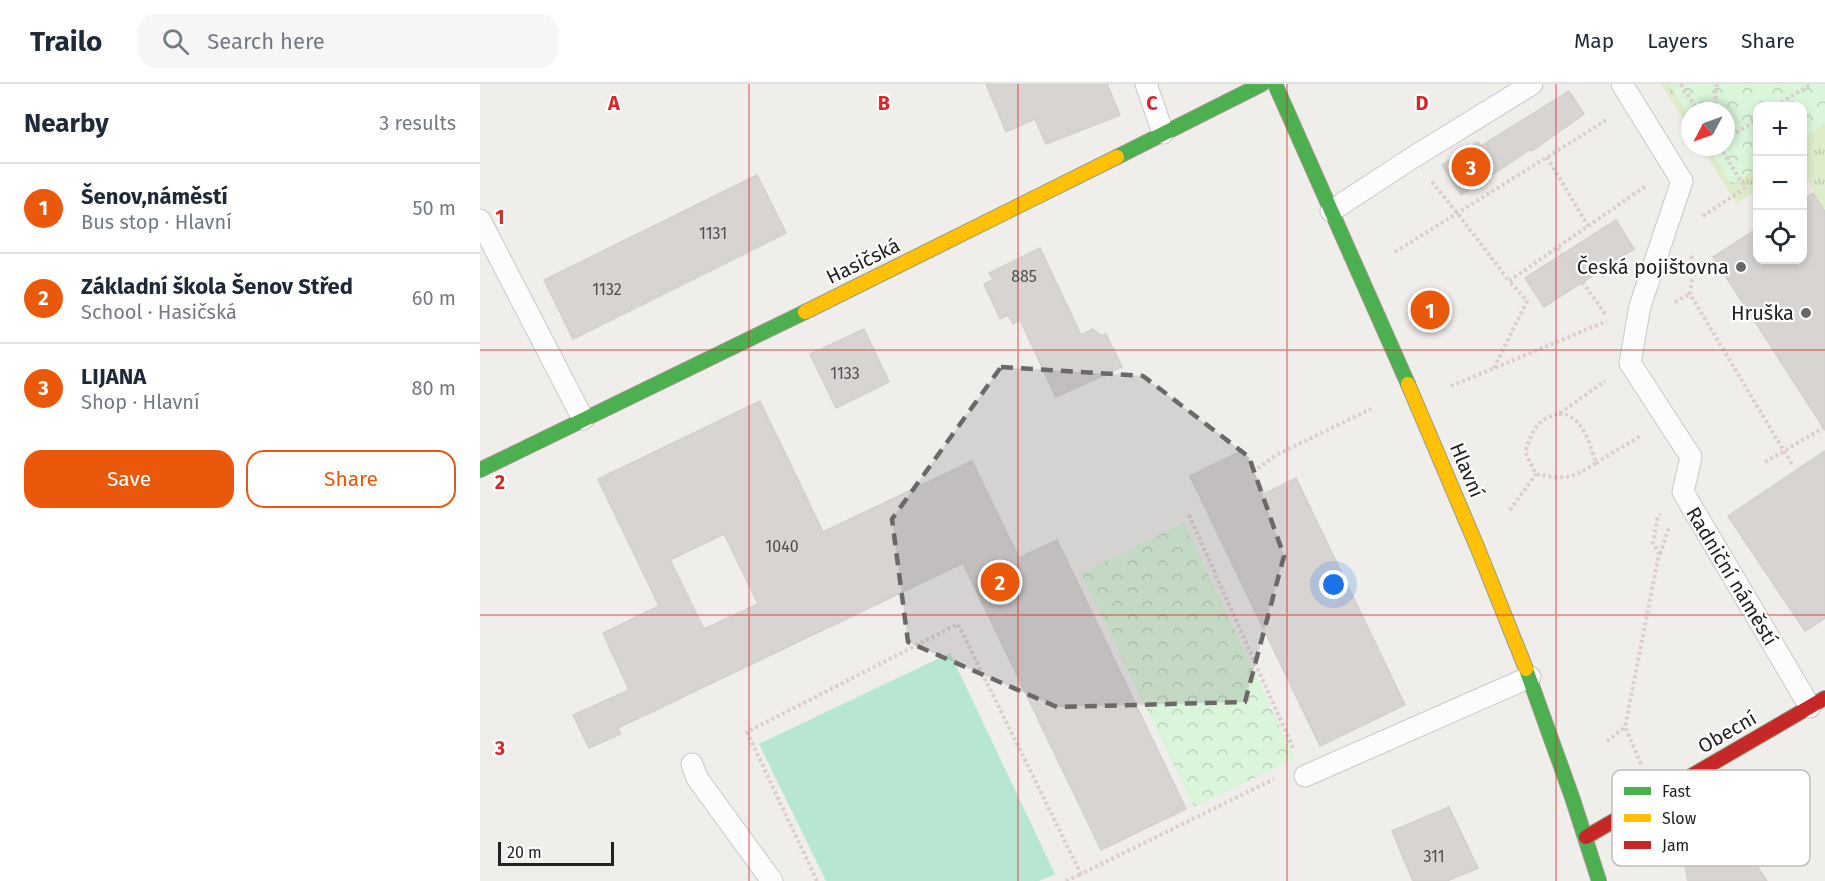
<!DOCTYPE html>
<html lang="en">
<head>
<meta charset="utf-8">
<style>
  :root { --surface:#fff; --page:#f6f6f7; --text:#1f2937; --muted:#747a83; --line:#e0e1e3; --accent:#ea580c }
  body { margin:0; font-family:"Fira Sans",sans-serif; background:var(--page); color:var(--text) }
  .controls { position:absolute; right:18px; top:18px; display:grid; overflow:hidden; border-radius:12px; box-shadow:0 3px 9px #0003 }
  .controls button { width:54px; height:54px; display:grid; place-items:center; padding:0; border:0; border-bottom:2px solid var(--line); background:var(--surface); color:var(--text); font:30px sans-serif }
  .compass { position:absolute; left:1201px; top:18px; width:54px; height:54px; border-radius:50%; background:var(--surface); box-shadow:0 3px 9px #0003; rotate:229deg }
  .scale { position:absolute; left:18px; bottom:15px; width:116px; box-sizing:border-box; padding-left:6px; border:3px solid #222; border-top:0; font-size:16px; line-height:21px; white-space:nowrap; color:#222; -webkit-text-stroke:4px #fff; paint-order:stroke }
  .you { position:absolute; left:854px; top:501px; width:21px; height:21px; margin:-15px; border:4px solid #fff; border-radius:50%; background:#1a73e8; box-shadow:0 0 0 9px #1a73e833 }
  .badge { display:grid; place-items:center; width:39px; height:39px; border-radius:50%; background:var(--accent); color:#fff; font-size:20px; font-weight:700 }
  .pin { position:absolute; translate:-50% -50%; border:3px solid #fff; box-shadow:0 2px 6px #0006 }
  .list { margin:0; padding:0; list-style:none }
  h2 { display:flex; justify-content:space-between; align-items:center; height:78px; margin:0; padding:0 24px; font-size:26px }
  h2 small { font-size:20px; font-weight:400; color:var(--muted) }
  .list li { display:grid; grid-template-columns:39px 1fr auto; gap:18px; align-items:center; box-sizing:border-box; height:90px; padding:0 24px; border-top:2px solid var(--line) }
  .list b { display:block; font-size:22px; white-space:nowrap }
  .list p { margin:0; font-size:20px; white-space:nowrap; color:var(--muted) }
  .list em { font-size:20px; font-style:normal; color:var(--muted) }
  .actions { display:flex; gap:12px; padding:18px 24px }
  .actions a { flex:1; padding:14px 0; border:2px solid var(--accent); border-radius:18px; text-align:center; font-size:21px; color:var(--accent) }
  .actions .main { background:var(--accent); color:#fff }
  .icon { flex:none; width:33px; height:33px; fill:none; stroke:currentColor; stroke-width:2; stroke-linecap:round; stroke-linejoin:round }
  .map { position:relative; flex:none; width:1345px; height:797px; overflow:hidden }
  header { display:flex; align-items:center; gap:36px; box-sizing:border-box; height:84px; padding:0 30px; background:var(--surface); border-bottom:2px solid var(--line) }
  header strong { font-size:28px }
  nav { display:flex; gap:33px; margin-inline-start:auto; font-size:21px }
  .search { width:420px; height:54px; background:var(--page); display:flex; align-items:center; gap:15px; box-sizing:border-box; padding:0 21px; border-radius:18px; color:var(--muted); font-size:22px }
  main { display:flex }
  aside { flex:1; background:var(--surface) }
  .map>svg:first-child { display:block }
</style>
</head>
<body>
<header>
<strong>Trailo</strong>
<div class="search"><svg class="icon" aria-label="search" viewBox="0 0 24 24"><circle cx="10" cy="10" r="6"/><path d="M15 15l6 6"/></svg>Search here</div>
<nav><a>Map</a><a>Layers</a><a>Share</a></nav>
</header>
<main>
<aside>
<h2>Nearby<small>3 results</small></h2>
<ul class="list">
<li><span class="badge">1</span><div><b>Šenov,náměstí</b><p>Bus stop · Hlavní</p></div><em>50 m</em></li>
<li><span class="badge">2</span><div><b>Základní škola Šenov Střed</b><p>School · Hasičská</p></div><em>60 m</em></li>
<li><span class="badge">3</span><div><b>LIJANA</b><p>Shop · Hlavní</p></div><em>80 m</em></li>
</ul>
<div class="actions"><a class="main">Save</a><a>Share</a></div>
</aside>
<div class="map">
<svg width="1345" height="797" viewBox="0 0 1345 797">
  <defs>
    <pattern id="grass-tufts" width="24" height="20" patternUnits="userSpaceOnUse" patternTransform="scale(1.5)"><rect width="24" height="20" fill="#ddeccb"/><path d="M3 7l-1-3M5 7V3M7 7l1-3M15 17l-1-3M17 17v-4M19 17l1-3" fill="none" stroke="#bdcaae"/></pattern>
    <pattern id="park-crowns" width="20" height="18" patternUnits="userSpaceOnUse" patternTransform="scale(1.5)"><rect width="20" height="18" fill="#daf5da"/><path d="M2 6a3 3 0 1 1 6 0M12 15a3 3 0 1 1 6 0" fill="none" stroke="#bbd2bb"/></pattern>
  </defs>
  <rect width="100%" height="100%" fill="#f0eeeb"/>
  <path fill="url(#grass-tufts)" d="M 1181,0 L 1345,0 L 1345,128 L 1323,89 L 1322,22 L 1278,22 L 1277,105 L 1257,120 L 1221,63 L 1246,63 L 1246,27 L 1210,27 L 1210,46 Z"/>
  <g fill="url(#park-crowns)">
    <path d="M 1189,0 L 1345,0 L 1345,39 L 1323,54 L 1322,22 L 1278,22 L 1277,84 L 1252,101 L 1229,63 L 1246,63 L 1246,27 L 1210,27 L 1210,34 Z"/>
    <path d="M 704,439 L 815,674 L 714,723 L 601,489 Z"/>
  </g>
  <path fill="#b7e6d2" d="M 470,569 L 575,790 L 559,797 L 346,797 L 279,660 Z"/>
  <g fill="#d7d4d2" stroke="#d3d0cc" stroke-width="1.5" fill-rule="evenodd">
    <path d="M 506,0 L 627,0 L 640,31 L 566,60 L 555,35 L 526,48 Z"/>
    <path d="M 1089,7 L 1104,30 L 1052,67 L 1051,65 L 981,111 L 962,81 L 998,58 L 1001,62 Z"/>
    <path d="M 277,91 L 306,149 L 93,255 L 64,196 Z"/>
    <path d="M 1333,109 L 1345,128 L 1345,346 L 1233,173 L 1278,144 L 1278,176 L 1323,176 L 1323,116 Z"/>
    <path d="M 1136,136 L 1154,165 L 1064,223 L 1045,194 Z"/>
    <path d="M 560,164 L 601,251 L 613,245 L 621,252 L 626,250 L 642,283 L 576,313 L 540,236 L 533,240 L 528,231 L 520,235 L 504,200 L 513,196 L 509,189 Z"/>
    <path d="M 384,245 L 409,298 L 356,324 L 330,270 Z"/>
    <path d="M 280,317 L 343,448 L 492,377 L 539,474 L 577,456 L 706,725 L 621,766 L 483,479 L 138,644 L 141,650 L 109,664 L 93,631 L 149,606 L 123,549 L 179,522 L 118,395 ZM 244,450 L 278,520 L 224,545 L 190,476 Z"/>
    <path d="M 763,366 L 784,410 L 816,394 L 925,621 L 840,662 L 710,392 Z"/>
    <path d="M 1345,367 L 1345,534 L 1325,547 L 1248,432 Z"/>
    <path d="M 969,723 L 998,784 L 967,797 L 933,797 L 912,747 Z"/>
    <path d="M 1245,734 L 1287,797 L 1208,797 L 1202,767 Z"/>
  </g>
  <g fill="none" stroke-linecap="round" stroke-linejoin="round">
    <g stroke="#c9c8c7" stroke-width="23">
      <g id="lane">
        <path d="M 666,0 L 683,49"/>
        <path d="M 1142,0 L 1202,97 L 1160,222 L 1150,279 L 1211,373 L 1203,408 L 1330,623"/>
        <path d="M 851,127 L 932,74 L 1052,0"/>
        <path d="M 0,136 L 103,335"/>
        <path d="M 212,680 L 217,694 L 292,797"/>
        <path d="M 825,692 L 1050,593"/>
      </g>
    </g>
    <g stroke="#999a82" stroke-width="16">
      <g id="fast">
        <path d="M 795,0 L 928,300"/>
        <path d="M 637,73 L 782,0"/>
        <path d="M 0,386 L 325,228"/>
        <path d="M 1046,585 L 1092,713 L 1119,797"/>
      </g>
    </g>
    <g stroke="#999a82" stroke-width="16">
      <g id="slow">
        <path d="M 325,228 L 637,73"/>
        <path d="M 928,300 L 998,465 L 1046,585"/>
      </g>
    </g>
    <g stroke="#999a82" stroke-width="16">
      <path id="jam" d="M 1106,753 L 1345,614"/>
    </g>
    <g stroke="#dccecd" stroke-width="4" stroke-dasharray="3 3" stroke-linecap="butt">
      <path d="M 1201,0 L 1218,27"/>
      <path d="M 1296,22 L 1331,0"/>
      <path d="M 1234,27 L 1237,0"/>
      <path d="M 1246,55 L 1278,35"/>
      <path d="M 1067,73 L 1108,142"/>
      <path d="M 952,98 L 978,130 L 1029,197"/>
      <path d="M 1223,132 L 1265,104 L 1240,63"/>
      <path d="M 1078,164 L 1126,231"/>
      <path d="M 915,168 L 1128,35"/>
      <path d="M 1211,172 L 1214,179 L 1210,210 L 1313,382"/>
      <path d="M 1195,218 L 1210,210"/>
      <path d="M 1014,284 L 1047,217 L 1029,197 L 1167,101"/>
      <path d="M 971,302 L 1127,237"/>
      <path d="M 1080,329 L 1125,297"/>
      <path d="M 1079,330 C 1083,330 1086,330 1089,332 C 1105,340 1111,364 1116,379 C 1091,395 1085,396 1056,390 L 1045,368 C 1052,348 1057,334 1079,330 Z"/>
      <path d="M 1285,378 L 1345,343"/>
      <path d="M 1116,379 L 1162,351"/>
      <path d="M 773,388 L 796,371 L 891,325"/>
      <path d="M 1030,426 L 1056,390"/>
      <path d="M 709,431 L 814,666"/>
      <path d="M 1180,470 L 1189,443"/>
      <path d="M 1127,657 L 1145,643"/>
      <path d="M 1161,680 L 1145,643 L 1179,470 L 1173,459 L 1177,436 L 1180,430"/>
      <path d="M 337,797 L 267,648 L 478,540 L 601,790 L 794,695"/>
      <path d="M 586,797 L 601,790"/>
    </g>
    <use href="#lane" stroke="#fdfcfc" stroke-width="21"/>
    <use href="#fast" stroke="#4caf50" stroke-width="14"/>
    <use href="#slow" stroke="#ffc107" stroke-width="14"/>
    <use href="#jam" stroke="#c62828" stroke-width="14"/>
  </g>
  <path fill="#6a6968" fill-opacity="0.2" stroke="#6a6968" stroke-width="4.5" stroke-dasharray="12 8" stroke-linejoin="round" d="M 521,283 L 663,292 L 769,373 L 804,472 L 765,618 L 577,623 L 428,558 L 412,435 Z"/>
  <path fill="none" stroke="#d62828" stroke-width="1.5" stroke-opacity="0.55" d="M 269,0 L 269,797M 538,0 L 538,797M 807,0 L 807,797M 1076,0 L 1076,797M 0,266 L 1345,266M 0,531 L 1345,531"/>
  <g fill="#6a6968" stroke="#fff" stroke-width="2">
    <circle cx="1261" cy="183" r="6"/>
    <circle cx="1326" cy="229" r="6"/>
  </g>
  <g text-anchor="middle" stroke-width="4.5" stroke-linejoin="round" paint-order="stroke">
    <g font-size="16" fill="#4f4e4e">
      <text x="233" y="155">1131</text>
      <text x="544" y="198">885</text>
      <text x="127" y="211">1132</text>
      <text x="365" y="295">1133</text>
      <text x="302" y="468">1040</text>
      <text x="954" y="778">311</text>
    </g>
    <g font-size="20" fill="#222" stroke="#fff">
      <text transform="translate(383 177) rotate(-26)" y="7">Hasičská</text>
      <text transform="translate(987 386) rotate(67)" y="7">Hlavní</text>
      <text transform="translate(1252 492) rotate(59)" y="7">Radniční náměstí</text>
      <text transform="translate(1247 648) rotate(-30)" y="7">Obecní</text>
    </g>
    <g font-size="20" fill="#222" stroke="#fff" text-anchor="end">
      <text x="1249" y="190">Česká pojištovna</text>
      <text x="1314" y="236">Hruška</text>
    </g>
  </g>
  <rect x="1132" y="686" width="198" height="96" rx="9" fill="#fff" stroke="#bdbdbd" stroke-width="1.5"/>
  <rect x="1144" y="703" width="27" height="8" fill="#4caf50"/>
  <rect x="1144" y="730" width="27" height="8" fill="#ffc107"/>
  <rect x="1144" y="757" width="27" height="8" fill="#c62828"/>
  <g font-size="16" fill="#222">
    <text x="1182" y="713">Fast</text>
    <text x="1182" y="740">Slow</text>
    <text x="1182" y="767">Jam</text>
  </g>
  <g font-size="20" text-anchor="middle" font-weight="bold" fill="#d62828" stroke="#fff" stroke-width="4.5" stroke-linejoin="round" paint-order="stroke">
    <text x="134" y="26">A</text>
    <text x="404" y="26">B</text>
    <text x="672" y="26">C</text>
    <text x="942" y="26">D</text>
    <text x="20" y="140">1</text>
    <text x="20" y="405">2</text>
    <text x="20" y="671">3</text>
  </g>
</svg>
<div class="controls">
<button>+</button>
<button>−</button>
<button><svg class="icon" aria-label="locate" viewBox="0 0 24 24"><circle cx="12" cy="12" r="6"/><path d="M12 2v4M12 18v4M2 12h4M18 12h4"/></svg></button>
</div>
<svg class="compass" viewBox="-18 -18 36 36"><path d="M0-13l5 13h-10z" fill="#e53935"/><path d="M0 13l5-13h-10z" fill="#747a83"/></svg>
<div class="scale">20 m</div>
<div class="you"></div>
<div class="pin badge" style="left:950px;top:226px">1</div>
<div class="pin badge" style="left:520px;top:498px">2</div>
<div class="pin badge" style="left:991px;top:83px">3</div>
</div>
</main>
</body>
</html>
